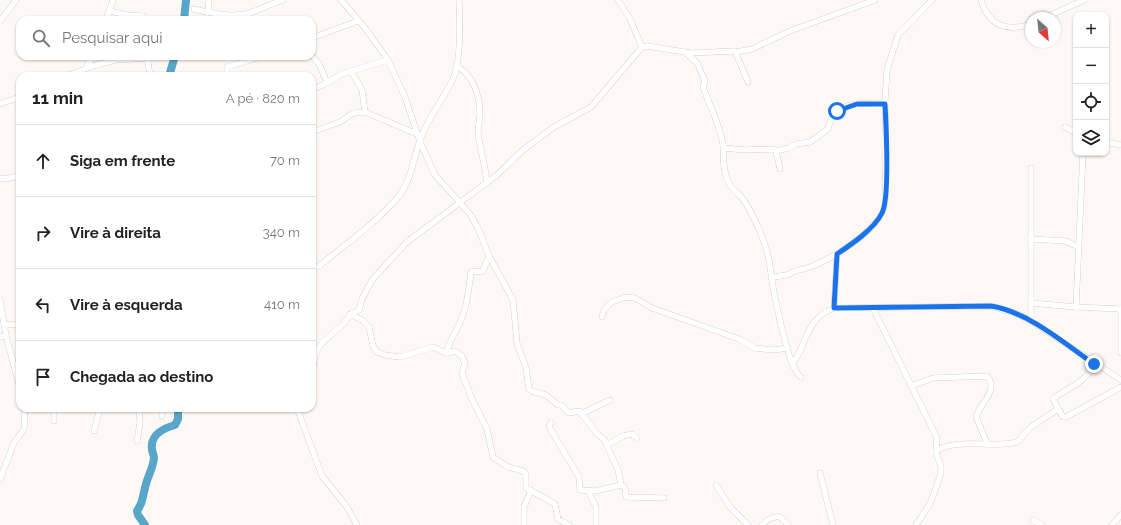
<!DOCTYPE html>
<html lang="pt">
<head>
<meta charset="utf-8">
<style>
  :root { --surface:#fff; --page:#f2f2f2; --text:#222; --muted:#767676; --line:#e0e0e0 }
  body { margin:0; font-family:Raleway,sans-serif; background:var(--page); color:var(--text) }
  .controls { position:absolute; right:12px; top:12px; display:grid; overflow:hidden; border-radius:8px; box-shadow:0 1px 3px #0004 }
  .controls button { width:36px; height:36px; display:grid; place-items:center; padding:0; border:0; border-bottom:1px solid var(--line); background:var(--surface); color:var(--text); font:20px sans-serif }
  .compass { position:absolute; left:1025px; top:12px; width:36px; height:36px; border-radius:50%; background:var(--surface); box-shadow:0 1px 3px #0004; rotate:153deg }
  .stop { position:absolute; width:12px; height:12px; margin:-9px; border:3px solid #1a73e8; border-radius:50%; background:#fff }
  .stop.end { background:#1a73e8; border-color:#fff; box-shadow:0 1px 4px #0008 }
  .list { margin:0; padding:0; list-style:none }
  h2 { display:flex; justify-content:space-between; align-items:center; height:52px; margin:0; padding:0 16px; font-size:17px }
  h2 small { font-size:13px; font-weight:400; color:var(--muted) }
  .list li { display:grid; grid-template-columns:26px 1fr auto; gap:12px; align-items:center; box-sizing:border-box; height:72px; padding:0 16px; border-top:1px solid var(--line) }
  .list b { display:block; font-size:15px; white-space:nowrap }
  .list em { font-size:13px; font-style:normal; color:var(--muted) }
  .icon { flex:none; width:22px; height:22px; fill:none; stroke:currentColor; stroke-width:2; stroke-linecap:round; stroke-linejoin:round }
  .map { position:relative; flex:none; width:1121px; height:525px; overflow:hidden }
  .search { position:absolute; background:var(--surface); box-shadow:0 1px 3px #0004; left:16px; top:16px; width:300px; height:44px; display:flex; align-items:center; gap:10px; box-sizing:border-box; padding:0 14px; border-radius:12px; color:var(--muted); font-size:15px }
  .panel { position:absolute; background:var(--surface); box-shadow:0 1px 3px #0004; left:16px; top:72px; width:300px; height:340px; border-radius:12px }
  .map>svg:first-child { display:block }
</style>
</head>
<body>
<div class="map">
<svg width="1121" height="525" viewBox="0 0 1121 525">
  <rect width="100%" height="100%" fill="#fdf8f6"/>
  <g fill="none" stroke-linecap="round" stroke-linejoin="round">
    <g stroke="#58a6c8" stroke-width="8">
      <path d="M 184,20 L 186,0"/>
      <path d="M 169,76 L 175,56"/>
      <path d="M 145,525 L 138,515 L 137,511 C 144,501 142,498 145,488 C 147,477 153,469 154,458 C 154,455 152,452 152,449 C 150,435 164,428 175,425 L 178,419 L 178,408"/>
    </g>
    <g stroke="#c4b8b2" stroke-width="6">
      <g id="street">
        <path d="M 341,0 L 365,28 L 388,60 L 405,97 L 420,142 L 435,175 L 470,214 L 478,228 L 489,256 L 513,300 L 517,343 L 526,368 L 529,389 L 531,391 L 546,395 L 558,405 L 561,405 L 569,413 L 580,411 L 597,434 L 604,439 L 618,470 L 621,485 L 625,488 L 626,497 L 664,498"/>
        <path d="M 618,0 L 630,19 L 642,47"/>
        <path d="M 981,0 C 989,26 1006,32 1031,24"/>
        <path d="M 194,9 C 211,13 233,18 250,13 C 261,9 271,4 283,0"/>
        <path d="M 110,11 L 127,15 L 143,16 L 143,20"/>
        <path d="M 208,12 L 209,0"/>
        <path d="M 1044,18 L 1084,0"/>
        <path d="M 106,20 L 113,0"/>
        <path d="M 0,21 L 16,0"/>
        <path d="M 312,38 L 358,21"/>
        <path d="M 736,52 L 752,49 L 790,31 L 875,0"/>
        <path d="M 686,53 L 697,63 L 705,81 L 703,87 C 710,106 720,125 723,145 C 724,157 722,168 728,181 C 731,189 738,192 743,199 C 755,217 767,245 770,266 C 772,284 787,368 801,377"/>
        <path d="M 147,56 L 150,76"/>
        <path d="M 312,56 L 319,64 L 327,82"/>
        <path d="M 456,66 C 473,74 480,96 480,114 C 480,120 478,126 478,132 C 480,149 485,165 487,182"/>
        <path d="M 86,68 L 93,56"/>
        <path d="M 351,71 L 362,90 L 365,112"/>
        <path d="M 66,76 L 93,66 L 116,60 L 147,58"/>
        <path d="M 227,76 L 227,67 L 263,56"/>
        <path d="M 312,89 L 323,85 L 342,74 L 388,60"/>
        <path d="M 0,104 L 20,97"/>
        <path d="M 1065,127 L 1076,133"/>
        <path d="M 312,132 L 340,122 L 353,113 L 365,112 L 417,134"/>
        <path d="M 1106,142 L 1121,145"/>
        <path d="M 723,145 L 724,148 L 744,150 L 774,149 L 776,151 L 780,169"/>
        <path d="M 776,151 L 789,148 L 796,144 L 810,142 L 828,129 C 834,100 861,103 885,103"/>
        <path d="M 1031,168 L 1031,321"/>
        <path d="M 0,178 L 4,179 L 20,176"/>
        <path d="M 1031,239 L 1066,241 L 1078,247"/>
        <path d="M 312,269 L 319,266 C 346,244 376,223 399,196 C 411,180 413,161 419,143 C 426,121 442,101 452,81 C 461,64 460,20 459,0"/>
        <path d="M 771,278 C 777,276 781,276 786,275 C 789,275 792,272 795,271 C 799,270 805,269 810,267 C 832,259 879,230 885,205 L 886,142 L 885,101 L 887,70 L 898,35 L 932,0"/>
        <path d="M 0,300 L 6,336 L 20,388"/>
        <path d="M 1031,303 L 1076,307 L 1121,309"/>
        <path d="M 1076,307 L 1083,153"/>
        <path d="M 834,308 L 837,254"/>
        <path d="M 873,308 L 937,438 L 936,453 L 941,466 L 941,473 L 931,502 L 916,525"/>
        <path d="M 1121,309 L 1121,353"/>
        <path d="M 350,314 L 362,320 L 369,327 L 373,346 L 377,352 L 385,355 L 400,357 L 433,347 L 446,353 L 455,351 L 462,356 L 465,363 L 462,373 L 472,399 L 487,429 L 493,457 L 508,467 L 523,471 L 526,474 L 526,488 L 555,504 L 558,519 L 569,525"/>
        <path d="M 602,317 L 604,310 L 612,302 L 625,297 L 635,298 L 652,308 L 739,339 L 755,348 L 773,350 L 788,348"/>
        <path d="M 4,325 L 20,324"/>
        <path d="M 0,337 L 6,336"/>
        <path d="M 446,353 C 450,339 458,329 463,315 C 468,301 469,287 471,272 L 483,271 L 489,256"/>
        <path d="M 793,364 C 794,360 798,356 800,351 C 808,331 813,316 834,308 L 991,306 L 1018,314 L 1031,321 L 1121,380"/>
        <path d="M 1094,364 C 1085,384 1068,387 1053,399 L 1063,417 L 1066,417 L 1121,387"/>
        <path d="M 312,373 C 316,340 322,345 343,324 C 350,316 349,314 359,310 L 362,299 L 372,280 L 407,242 L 497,175 L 523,150 L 554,127 L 591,107 L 642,47 L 647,46 L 691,53 L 735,51 L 748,82"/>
        <path d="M 911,386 L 933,378 L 987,376 C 1000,390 979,404 976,417 L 987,443"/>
        <path d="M 54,408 L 54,421"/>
        <path d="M 297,408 L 322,476 L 347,507 L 357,525"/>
        <path d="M 581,414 L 610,400"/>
        <path d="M 162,416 L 162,408"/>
        <path d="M 551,423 L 549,426 L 551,430 L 579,477 L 580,490 L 595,491 L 621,485"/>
        <path d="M 94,431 L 100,408"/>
        <path d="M 137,441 L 140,423 L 139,408"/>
        <path d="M 607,445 L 623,436 L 632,434 L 637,438"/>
        <path d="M 936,451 C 959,437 992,449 1017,442 L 1031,427 L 1058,409"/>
        <path d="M 820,473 L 833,525"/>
        <path d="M 0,479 L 14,443 L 24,429 L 25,408"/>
        <path d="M 716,485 L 730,507 L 748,525"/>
        <path d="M 588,491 L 596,507 L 596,525"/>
        <path d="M 1033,520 L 1042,525"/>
        <path d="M 524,525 L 524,507 L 531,490"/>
        <path d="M 762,525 C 767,520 772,516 780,517 L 788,525"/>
        <path d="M 1112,525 L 1121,515"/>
      </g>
    </g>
    <use href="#street" stroke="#fff" stroke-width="5.5"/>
  </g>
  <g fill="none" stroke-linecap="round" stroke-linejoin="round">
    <path stroke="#1a73e8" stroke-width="5" d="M 837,111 L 857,104 L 885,104 C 886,124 890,198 882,213 C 874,229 852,244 837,254 L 834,308 L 991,306 C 1028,312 1064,343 1094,364"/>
  </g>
</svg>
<div class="controls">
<button>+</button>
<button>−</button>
<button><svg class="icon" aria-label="locate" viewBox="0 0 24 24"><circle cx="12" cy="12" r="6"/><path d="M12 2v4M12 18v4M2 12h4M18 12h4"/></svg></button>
<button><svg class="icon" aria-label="layers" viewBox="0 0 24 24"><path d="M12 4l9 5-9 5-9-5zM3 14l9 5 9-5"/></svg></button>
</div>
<svg class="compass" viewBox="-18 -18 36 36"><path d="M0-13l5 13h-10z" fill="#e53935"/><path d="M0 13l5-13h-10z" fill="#767676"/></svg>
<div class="stop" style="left:837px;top:111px"></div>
<div class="stop end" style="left:1094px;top:364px"></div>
<div class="search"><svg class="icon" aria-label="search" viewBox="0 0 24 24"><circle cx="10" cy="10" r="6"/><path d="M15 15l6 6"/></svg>Pesquisar aqui</div>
<section class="panel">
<h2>11 min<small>A pé · 820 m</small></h2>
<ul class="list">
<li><svg class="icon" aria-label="ahead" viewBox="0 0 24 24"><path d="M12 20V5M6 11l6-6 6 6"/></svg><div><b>Siga em frente</b></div><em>70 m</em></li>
<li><svg class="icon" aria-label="right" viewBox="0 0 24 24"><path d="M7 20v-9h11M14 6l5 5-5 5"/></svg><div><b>Vire à direita</b></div><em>340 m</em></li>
<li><svg class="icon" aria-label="left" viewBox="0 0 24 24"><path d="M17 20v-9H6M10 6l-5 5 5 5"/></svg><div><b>Vire à esquerda</b></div><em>410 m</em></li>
<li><svg class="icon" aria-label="arrive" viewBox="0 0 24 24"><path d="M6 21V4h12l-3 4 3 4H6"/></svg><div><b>Chegada ao destino</b></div></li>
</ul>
</section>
</div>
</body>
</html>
